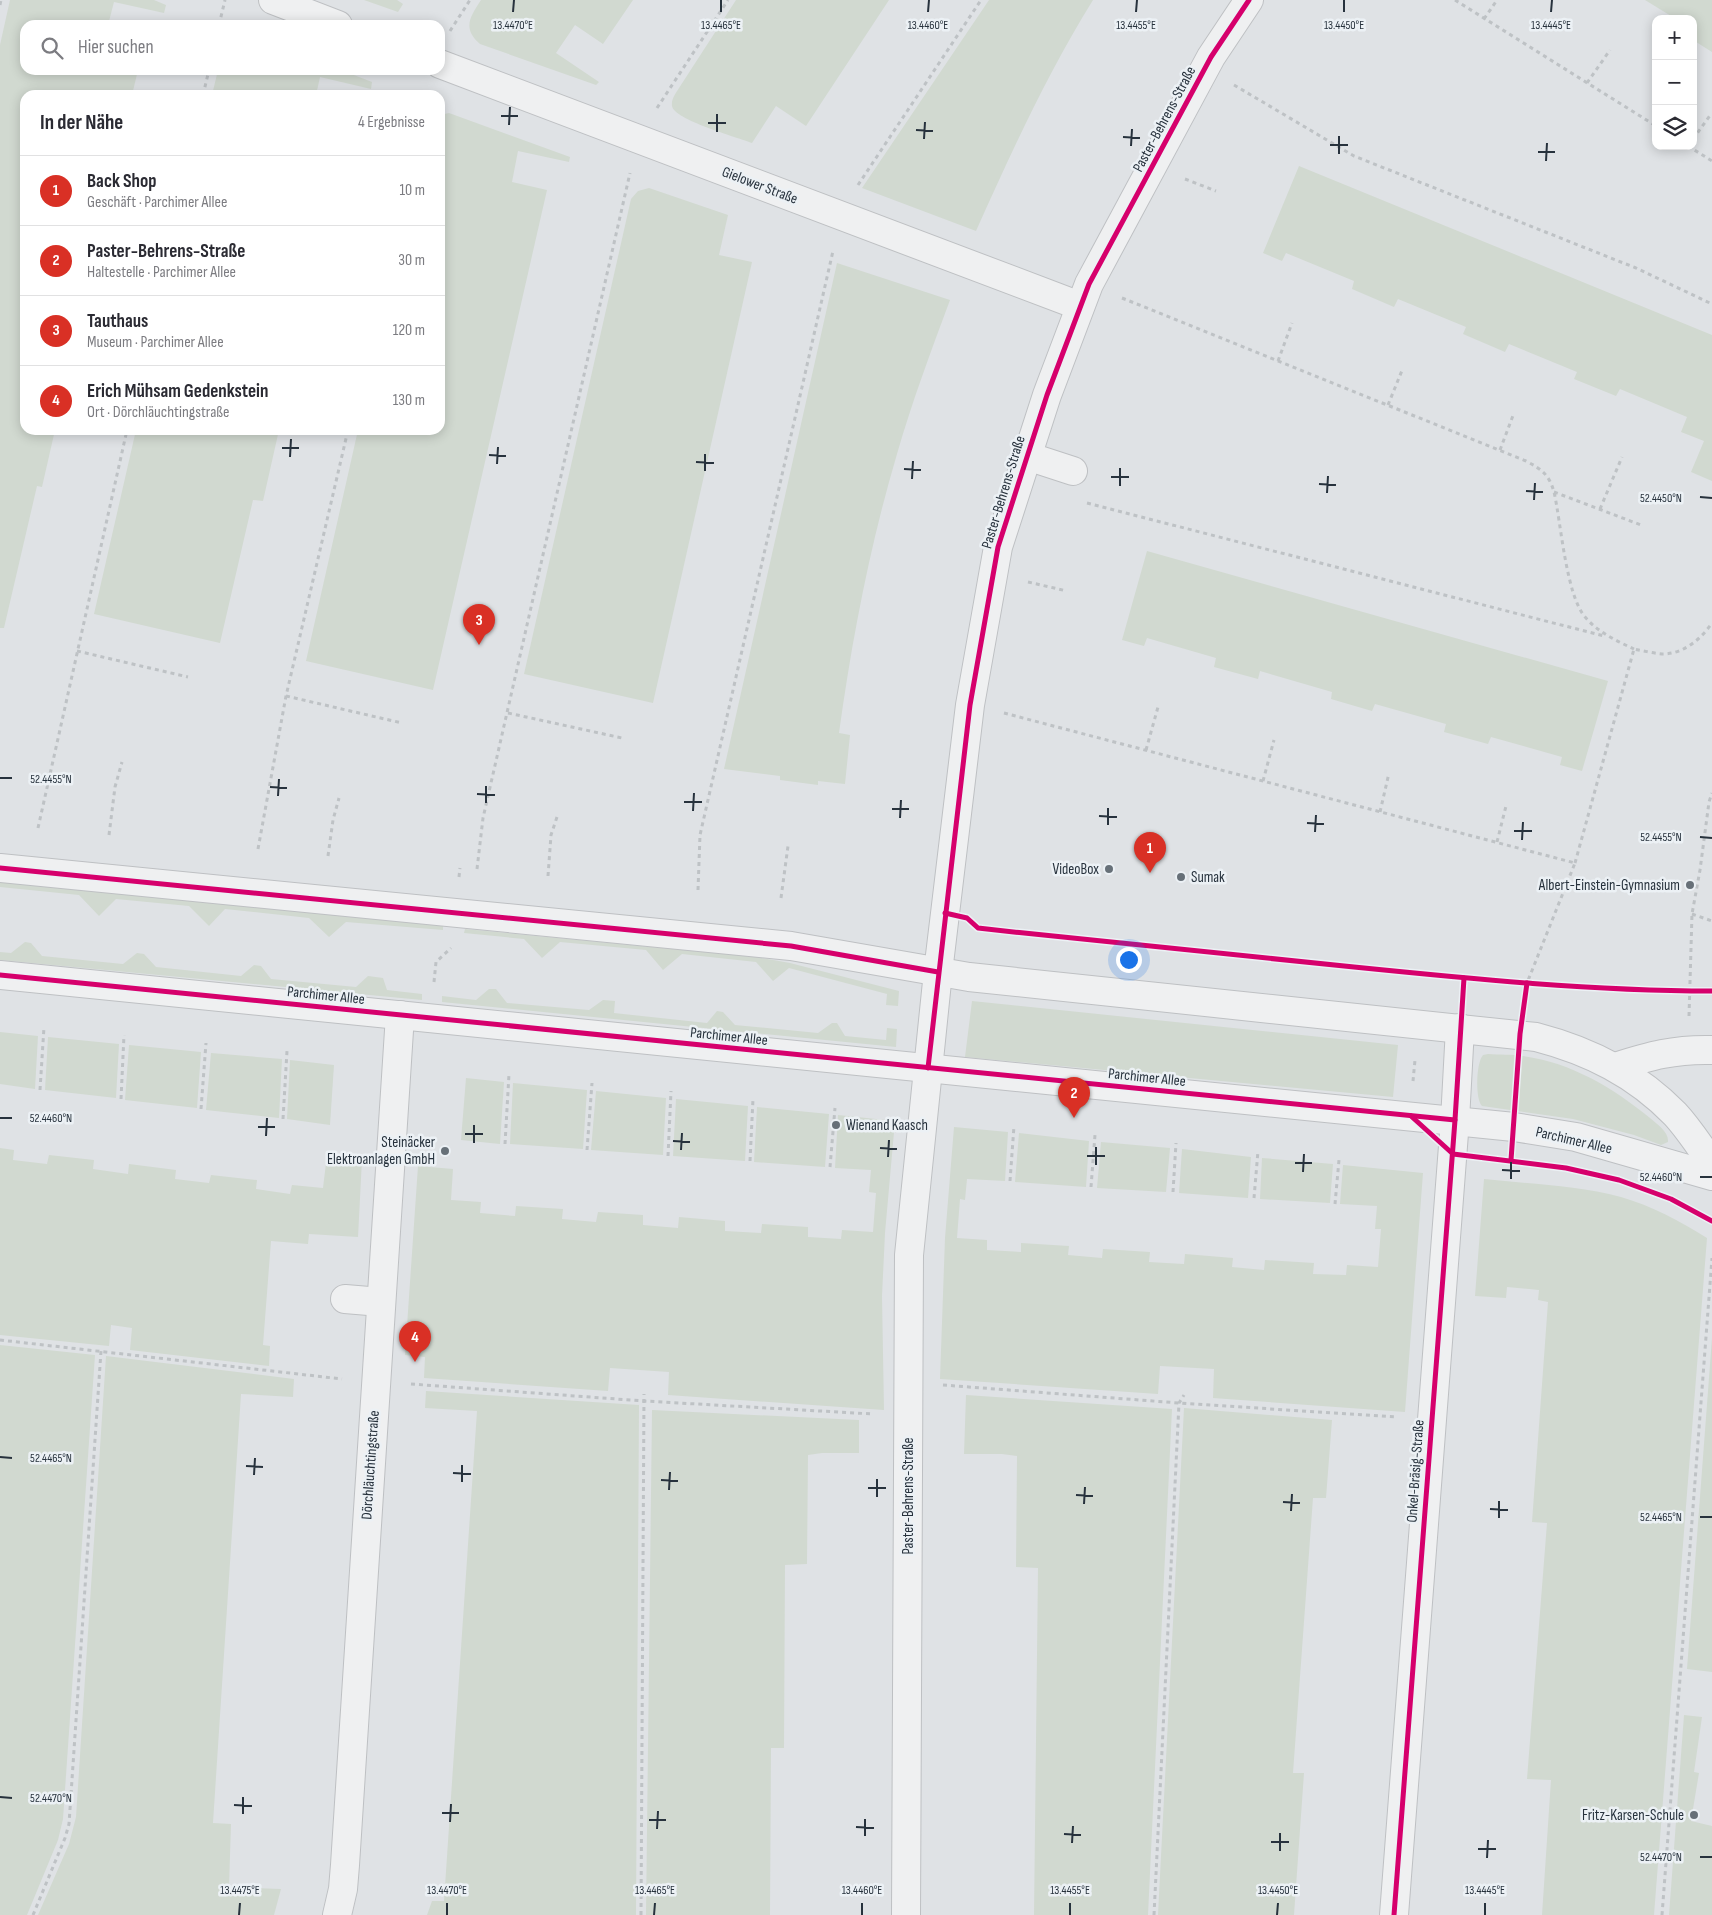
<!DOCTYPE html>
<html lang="de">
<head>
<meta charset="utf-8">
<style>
  :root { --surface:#fff; --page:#f2f2f3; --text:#2b2b33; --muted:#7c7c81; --line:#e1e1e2; --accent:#d93025 }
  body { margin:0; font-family:"Sofia Sans Condensed",sans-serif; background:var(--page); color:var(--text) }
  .controls { position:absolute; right:15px; top:15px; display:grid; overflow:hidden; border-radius:10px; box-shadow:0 2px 12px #0003 }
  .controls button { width:45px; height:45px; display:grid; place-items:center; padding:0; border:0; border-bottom:1px solid var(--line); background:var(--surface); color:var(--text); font:25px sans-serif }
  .you { position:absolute; left:1128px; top:959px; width:18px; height:18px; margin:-12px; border:4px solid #fff; border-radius:50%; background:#1a73e8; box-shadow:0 0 0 8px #1a73e833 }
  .badge { display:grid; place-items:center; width:32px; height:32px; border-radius:50%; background:var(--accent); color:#fff; font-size:16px; font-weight:700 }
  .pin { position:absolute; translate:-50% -41px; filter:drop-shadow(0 1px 2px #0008) }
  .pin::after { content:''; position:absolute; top:26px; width:18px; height:15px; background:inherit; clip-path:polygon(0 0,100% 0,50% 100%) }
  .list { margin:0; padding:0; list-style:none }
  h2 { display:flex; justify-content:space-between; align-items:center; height:65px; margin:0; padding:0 20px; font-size:21px }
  h2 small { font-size:16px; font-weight:400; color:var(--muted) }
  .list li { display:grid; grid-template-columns:32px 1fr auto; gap:15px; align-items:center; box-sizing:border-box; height:70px; padding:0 20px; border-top:1px solid var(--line) }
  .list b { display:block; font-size:19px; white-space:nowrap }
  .list p { margin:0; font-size:16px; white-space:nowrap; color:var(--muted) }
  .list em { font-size:16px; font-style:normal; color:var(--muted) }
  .icon { flex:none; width:28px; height:28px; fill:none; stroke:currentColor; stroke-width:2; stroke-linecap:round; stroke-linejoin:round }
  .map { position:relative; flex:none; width:1712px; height:1915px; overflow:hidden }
  .search { position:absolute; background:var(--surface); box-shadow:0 2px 12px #0003; left:20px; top:20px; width:425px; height:55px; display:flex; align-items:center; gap:12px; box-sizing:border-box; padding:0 18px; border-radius:15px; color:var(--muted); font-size:19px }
  .panel { position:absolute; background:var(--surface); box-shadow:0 2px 12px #0003; left:20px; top:90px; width:425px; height:345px; border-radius:15px }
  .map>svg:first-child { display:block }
</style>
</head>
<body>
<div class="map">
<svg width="1712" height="1915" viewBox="0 0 1712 1915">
  <rect width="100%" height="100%" fill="#dfe2e5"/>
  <g fill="#d1d9d0">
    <path d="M 10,0 L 154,0 L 166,5 L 164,13 L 114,2 L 108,25 L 25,25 L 25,70 L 138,70 L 132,95 L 25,95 L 25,430 L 55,430 L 42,487 L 37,486 L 4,628 L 0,628 L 0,45 Z"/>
    <path d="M 364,0 L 397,0 L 403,4 L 398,12 Z"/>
    <path d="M 481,0 L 633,0 L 603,44 L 575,25 L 556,53 L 599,82 L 596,85 L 480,44 C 462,28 470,17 481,0 Z"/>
    <path d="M 736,0 L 889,0 L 806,126 L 776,106 L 752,143 C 737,137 674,120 672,106 C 671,99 676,93 679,88 Z"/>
    <path d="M 989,0 L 1093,0 C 1047,74 1011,153 976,231 L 862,188 Z"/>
    <path d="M 1645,0 L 1712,0 L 1712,52 L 1693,40 L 1693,19 L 1676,19 Z"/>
    <path d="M 218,70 L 341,70 L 372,82 L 371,89 L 320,77 L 316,95 L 212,95 Z"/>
    <path d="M 449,113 L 570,157 L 569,162 L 518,151 L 512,182 L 547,190 L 433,690 L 306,661 L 358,430 L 440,430 L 440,115 Z"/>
    <path d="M 1299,166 L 1712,335 L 1712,481 L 1691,472 L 1704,441 L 1681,432 L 1687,417 L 1620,389 L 1616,396 L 1574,379 L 1577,372 L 1509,344 L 1505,352 L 1463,334 L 1466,327 L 1398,299 L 1394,307 L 1352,289 L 1354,281 L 1286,253 L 1282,261 L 1263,253 Z"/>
    <path d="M 649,188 L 728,215 L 719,255 L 752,262 L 653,703 L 524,674 L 631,199 L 638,191 Z"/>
    <path d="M 837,263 L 950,300 C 931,351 912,402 897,454 C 870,545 852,639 839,733 L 850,735 L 845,784 L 818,781 L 818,785 L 780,780 L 780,776 L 724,769 Z"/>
    <path d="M 136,430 L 279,430 L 263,501 L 253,500 L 220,643 L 94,614 Z"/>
    <path d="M 1147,551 L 1608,681 L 1582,771 L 1560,765 L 1562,757 L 1491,737 L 1488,744 L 1444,732 L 1446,724 L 1375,704 L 1372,711 L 1331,699 L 1332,692 L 1260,671 L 1258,679 L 1214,667 L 1216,658 L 1147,638 L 1144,646 L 1122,640 Z"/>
    <path d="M 0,881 L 443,926 L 443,930 L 346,922 L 329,937 L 309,918 L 225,909 L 209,926 L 189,906 L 116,899 L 99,916 L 79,895 L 0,887 Z"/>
    <path d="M 465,929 L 756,957 L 790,963 L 899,991 L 898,1006 L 886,1005 L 887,994 L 789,968 L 773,981 L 756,962 L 682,954 L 663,970 L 646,950 L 560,942 L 542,958 L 524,939 L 464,933 Z"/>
    <path d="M 25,942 L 31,943 L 42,956 L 123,964 L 137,953 L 144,954 L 156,967 L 241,976 L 254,965 L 261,966 L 271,979 L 356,987 L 368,976 L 383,978 L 387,990 L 422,994 L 422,1000 L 0,960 L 0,952 L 11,953 Z"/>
    <path d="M 489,989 L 496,989 L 507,1003 L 589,1010 L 603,1000 L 615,1001 L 614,1013 L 707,1023 L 717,1011 L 723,1012 L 735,1025 L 818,1033 L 832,1023 L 837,1023 L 845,1036 L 886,1040 L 887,1028 L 897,1029 L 896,1047 L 442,1002 L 442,996 L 476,1000 Z"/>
    <path d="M 972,1001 L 1398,1045 L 1393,1097 L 965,1057 Z"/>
    <path d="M 0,1032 L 38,1036 L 35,1089 L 0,1084 Z"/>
    <path d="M 48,1037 L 119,1044 L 116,1098 L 45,1090 Z"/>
    <path d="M 129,1045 L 201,1052 L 197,1108 L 125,1100 Z"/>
    <path d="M 211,1053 L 282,1059 L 279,1118 L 206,1110 Z"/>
    <path d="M 1488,1054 C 1499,1055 1512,1054 1523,1056 C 1570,1062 1614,1088 1650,1118 C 1657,1124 1669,1132 1668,1142 L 1661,1145 L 1634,1135 L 1573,1119 L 1482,1106 C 1475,1099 1476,1063 1483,1055 Z"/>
    <path d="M 290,1060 L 334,1065 L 330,1125 L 287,1119 Z"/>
    <path d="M 466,1078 L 504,1082 L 500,1144 L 461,1140 Z"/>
    <path d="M 513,1083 L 587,1090 L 583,1149 L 510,1144 Z"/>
    <path d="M 596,1091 L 666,1098 L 663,1155 L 591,1150 Z"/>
    <path d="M 676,1099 L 748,1106 L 745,1161 L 673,1156 Z"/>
    <path d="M 757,1107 L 829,1114 L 825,1167 L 754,1162 Z"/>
    <path d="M 838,1115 L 895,1121 L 885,1233 L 882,1296 L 884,1410 L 668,1395 L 669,1372 L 610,1368 L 608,1391 L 424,1378 L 425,1357 L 405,1355 L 418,1166 L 453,1169 L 451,1200 L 481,1202 L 480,1213 L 515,1216 L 516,1206 L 563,1209 L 562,1219 L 596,1222 L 598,1212 L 643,1215 L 643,1225 L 678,1228 L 679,1217 L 725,1221 L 725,1231 L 761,1233 L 762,1224 L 808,1227 L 808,1237 L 841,1239 L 842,1230 L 873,1232 L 876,1193 L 869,1192 L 871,1170 L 835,1168 Z"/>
    <path d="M 954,1127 L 1008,1132 L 1005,1181 L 967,1179 L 965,1200 L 960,1199 L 957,1238 L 987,1240 L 987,1250 L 1021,1252 L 1021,1243 L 1069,1246 L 1068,1255 L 1102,1258 L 1103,1249 L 1150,1252 L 1149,1262 L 1184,1264 L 1185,1254 L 1233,1258 L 1232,1267 L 1264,1270 L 1265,1260 L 1314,1263 L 1313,1274 L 1346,1275 L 1347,1265 L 1378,1267 L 1381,1229 L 1375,1229 L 1377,1206 L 1340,1204 L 1343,1165 L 1423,1173 L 1405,1412 L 1213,1398 L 1214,1369 L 1160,1366 L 1158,1394 L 940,1379 L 945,1238 Z"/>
    <path d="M 1019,1133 L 1089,1141 L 1086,1187 L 1015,1182 Z"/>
    <path d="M 1101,1142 L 1170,1148 L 1166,1192 L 1097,1188 Z"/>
    <path d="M 0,1148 L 14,1150 L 13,1160 L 47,1164 L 49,1155 L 94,1160 L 93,1169 L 128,1174 L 129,1164 L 176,1170 L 175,1179 L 209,1183 L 211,1175 L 257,1180 L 256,1189 L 290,1194 L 292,1185 L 323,1188 L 327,1155 L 362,1159 L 358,1237 L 309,1234 L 308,1244 L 271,1241 L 263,1345 L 270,1346 L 269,1366 L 130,1350 L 132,1328 L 111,1325 L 109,1346 L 0,1335 Z"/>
    <path d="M 1182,1149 L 1251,1157 L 1248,1198 L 1179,1193 Z"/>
    <path d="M 1262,1158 L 1333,1164 L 1330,1203 L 1260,1199 Z"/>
    <path d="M 1484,1179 C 1529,1184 1576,1185 1621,1197 C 1652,1206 1680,1221 1707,1238 L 1654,1915 L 1542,1915 L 1551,1780 L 1527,1779 L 1547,1523 L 1532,1522 L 1548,1302 L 1538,1300 L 1539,1290 L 1507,1287 L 1506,1298 L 1475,1296 Z"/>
    <path d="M 1712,1338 L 1712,1672 L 1687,1669 Z"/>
    <path d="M 0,1345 L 95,1355 L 63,1819 L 58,1840 L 27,1915 L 0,1915 Z"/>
    <path d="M 106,1356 L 294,1379 L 293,1397 L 241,1394 L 213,1823 L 231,1824 L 229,1887 L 281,1889 L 274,1915 L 38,1915 L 69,1844 L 76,1817 Z"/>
    <path d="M 426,1391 L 639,1405 L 636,1915 L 427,1915 L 432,1901 L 444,1901 L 477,1411 L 425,1408 Z"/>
    <path d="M 966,1395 L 1172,1409 L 1148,1915 L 1034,1915 L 1038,1568 L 1016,1567 L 1017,1456 L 1002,1454 L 964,1454 Z"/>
    <path d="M 1184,1408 L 1332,1420 L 1326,1498 L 1313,1498 L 1293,1773 L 1304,1773 L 1294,1915 L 1158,1915 Z"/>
    <path d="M 652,1410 L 859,1420 L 859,1453 L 822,1453 L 808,1455 L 807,1564 L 785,1565 L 784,1748 L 771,1748 L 770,1915 L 646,1915 Z"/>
    <path d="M 1684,1715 L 1702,1717 L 1694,1772 L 1699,1773 L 1691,1821 L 1712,1826 L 1712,1915 L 1669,1915 Z"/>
  </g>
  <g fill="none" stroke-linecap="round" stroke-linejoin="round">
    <g stroke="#bec0c3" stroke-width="30">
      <g id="minor">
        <path d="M 273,0 L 338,25"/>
        <path d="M 440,64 L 1080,306"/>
        <path d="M 1027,456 L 1073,471"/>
        <path d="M 0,868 L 791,946 L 969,977 L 1536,1037 C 1590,1051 1636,1074 1675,1114 C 1689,1129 1700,1147 1712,1163"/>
        <path d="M 0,975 L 1514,1127 L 1576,1137 L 1712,1176"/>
        <path d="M 1615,1067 C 1650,1056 1674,1049 1712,1050"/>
        <path d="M 345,1299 L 381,1302"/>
        <path d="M 337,1915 L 343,1889 L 345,1865 L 400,1015"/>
        <path d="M 906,1915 L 909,1255 L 938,972 L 970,705 L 998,547 L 1047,395 L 1089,284 L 1211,57 L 1249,0"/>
        <path d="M 1394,1915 L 1455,1120 L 1460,1028"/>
      </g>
    </g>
    <g stroke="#bec2c5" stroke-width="3" stroke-dasharray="4 4" stroke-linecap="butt">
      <path d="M 1455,0 L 1656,126"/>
      <path d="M 0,5 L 1,0"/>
      <path d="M 1484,19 L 1497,0"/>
      <path d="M 219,25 L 225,0"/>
      <path d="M 450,31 L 470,0"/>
      <path d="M 1587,83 L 1610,50"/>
      <path d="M 1234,85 L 1354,156 L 1636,268 L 1712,304"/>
      <path d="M 203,95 L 209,70"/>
      <path d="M 657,108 L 728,0"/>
      <path d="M 1693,139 L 1711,114"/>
      <path d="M 1688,146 L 1712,161"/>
      <path d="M 1185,179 L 1216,191"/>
      <path d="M 858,185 L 981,0"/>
      <path d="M 1122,298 L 1526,461 C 1541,469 1549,474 1554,492 C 1561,522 1566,597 1586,618 C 1599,633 1617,641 1634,649"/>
      <path d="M 1278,361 L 1292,323"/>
      <path d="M 1388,405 L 1403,368"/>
      <path d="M 1500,450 L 1514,413"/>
      <path d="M 1554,492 L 1641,525"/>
      <path d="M 1087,503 L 1604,636"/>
      <path d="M 1600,509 L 1622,457"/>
      <path d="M 1028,582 L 1067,591"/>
      <path d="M 77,651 L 188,677"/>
      <path d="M 286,696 L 402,723"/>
      <path d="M 508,713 L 622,738"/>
      <path d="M 1004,713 L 1575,863 L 1527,983"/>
      <path d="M 1146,750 L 1158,707"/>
      <path d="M 1263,781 L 1274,740"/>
      <path d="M 1380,812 L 1389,773"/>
      <path d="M 38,828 L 127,430"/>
      <path d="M 109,835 L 115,787 L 122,762"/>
      <path d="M 1497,842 L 1506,806"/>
      <path d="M 258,849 L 286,696 L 348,430"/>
      <path d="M 328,856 L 333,820 L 339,798"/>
      <path d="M 1575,863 L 1634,649 C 1643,651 1653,653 1662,654 C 1684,654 1701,639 1712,623"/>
      <path d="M 477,869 L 483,818 L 630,173"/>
      <path d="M 548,876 L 551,835 L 558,814"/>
      <path d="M 459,877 L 460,868"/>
      <path d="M 698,890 L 700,835 L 833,251"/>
      <path d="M 781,898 L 788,846"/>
      <path d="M 1692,914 L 1712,921"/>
      <path d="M 434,982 L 436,962 L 451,948"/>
      <path d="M 1689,1016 L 1692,914 L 1700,870 L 1709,802 L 1712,793"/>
      <path d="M 1413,1081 L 1415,1060"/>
      <path d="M 40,1090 L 44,1027"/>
      <path d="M 121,1099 L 124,1035"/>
      <path d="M 201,1109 L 206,1043"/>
      <path d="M 283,1119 L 287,1051"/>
      <path d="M 505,1144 L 509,1074"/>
      <path d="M 587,1150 L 592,1083"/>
      <path d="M 668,1156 L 671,1091"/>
      <path d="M 750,1161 L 753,1099"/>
      <path d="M 830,1167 L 835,1108"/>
      <path d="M 1010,1181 L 1014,1126"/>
      <path d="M 1091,1187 L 1095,1135"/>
      <path d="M 1173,1192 L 1176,1143"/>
      <path d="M 1254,1198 L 1258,1151"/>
      <path d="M 1335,1204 L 1339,1160"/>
      <path d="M 0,1340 L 342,1379"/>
      <path d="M 411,1384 L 644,1401 L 873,1414"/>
      <path d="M 943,1385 L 1179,1403 L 1396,1417"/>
      <path d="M 33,1915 L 65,1838 L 69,1824 L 101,1351"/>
      <path d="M 641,1915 L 644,1394"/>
      <path d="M 1154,1915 L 1179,1403 L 1184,1395"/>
      <path d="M 1662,1915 L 1712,1258"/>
    </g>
    <use href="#minor" stroke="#eff0f1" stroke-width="28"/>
    <g stroke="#ecf1f5" stroke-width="8">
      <g id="cycleway">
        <path d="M 0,868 L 791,946 L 938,972"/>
        <path d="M 945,913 L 967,918 L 978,928 C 1103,942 1228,955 1354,967 C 1473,979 1592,991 1712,991"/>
        <path d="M 0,975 L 1455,1120"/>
        <path d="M 928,1068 L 970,705 L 998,547 L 1047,395 L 1089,284 L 1211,57 L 1249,0"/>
        <path d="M 1411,1116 L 1453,1154 L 1566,1168 L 1619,1180 L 1671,1199 L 1712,1221"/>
        <path d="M 1511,1160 L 1520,1034 L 1527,983"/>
        <path d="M 1394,1915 L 1455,1120 L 1464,978"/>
      </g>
    </g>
    <use href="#cycleway" stroke="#d6006c" stroke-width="5"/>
  </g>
  <path fill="none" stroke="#27323d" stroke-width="2" d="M 513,12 L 514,0M 721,12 L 721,0M 928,12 L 929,0M 1136,12 L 1137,0M 1344,12 L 1344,0M 1551,12 L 1552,0M 501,116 L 518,116M 708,123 L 726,123M 509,125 L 510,107M 916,130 L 933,131M 717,132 L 717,114M 1123,137 L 1140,138M 924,139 L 925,122M 1330,145 L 1348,145M 1131,146 L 1132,129M 1538,152 L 1555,152M 1339,154 L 1339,136M 1546,161 L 1547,143M 282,448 L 299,448M 489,455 L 506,456M 290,457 L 291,439M 696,462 L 714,463M 497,464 L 498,447M 904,469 L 921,470M 705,471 L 705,454M 1111,477 L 1129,477M 912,479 L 913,461M 1319,484 L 1336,485M 1120,486 L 1120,468M 1526,491 L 1543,492M 1327,493 L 1328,476M 1700,497 L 1712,498M 1534,500 L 1535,483M 0,778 L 12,778M 270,787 L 287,788M 477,794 L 495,795M 278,796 L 279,779M 684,802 L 702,802M 486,803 L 486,786M 892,809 L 909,809M 693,811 L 694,793M 1099,816 L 1117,817M 900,818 L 901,800M 1307,823 L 1324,824M 1108,825 L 1108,808M 1514,831 L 1532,831M 1315,832 L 1316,815M 1700,837 L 1712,838M 1522,840 L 1523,822M 0,1118 L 12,1118M 258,1127 L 275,1127M 465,1134 L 483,1134M 266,1136 L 267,1118M 673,1141 L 690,1142M 474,1143 L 474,1125M 880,1148 L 897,1149M 681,1150 L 682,1133M 1087,1156 L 1105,1156M 888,1157 L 889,1140M 1295,1163 L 1312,1163M 1096,1165 L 1096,1147M 1502,1170 L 1520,1171M 1303,1172 L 1304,1154M 1700,1177 L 1712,1177M 1511,1179 L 1511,1162M 0,1457 L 12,1458M 246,1466 L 263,1467M 453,1473 L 471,1474M 254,1475 L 255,1458M 661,1480 L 678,1481M 462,1482 L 462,1465M 868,1488 L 886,1488M 669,1490 L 670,1472M 1076,1495 L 1093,1496M 877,1497 L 877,1479M 1283,1502 L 1300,1503M 1084,1504 L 1085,1487M 1490,1509 L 1508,1510M 1291,1511 L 1292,1494M 1700,1517 L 1712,1517M 1499,1518 L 1499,1501M 0,1797 L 12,1798M 234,1805 L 252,1806M 442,1813 L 459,1813M 243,1814 L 243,1797M 649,1820 L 666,1820M 450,1822 L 451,1804M 856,1827 L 874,1828M 657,1829 L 658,1811M 1064,1834 L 1081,1835M 865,1836 L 865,1819M 1271,1842 L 1289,1842M 1072,1843 L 1073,1826M 1478,1849 L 1496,1849M 1280,1851 L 1280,1833M 1700,1857 L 1712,1857M 1487,1858 L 1488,1840M 239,1915 L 240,1903M 447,1915 L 447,1903M 654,1915 L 655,1903M 862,1915 L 862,1903M 1070,1915 L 1070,1903M 1277,1915 L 1278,1903M 1485,1915 L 1485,1903"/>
  <g fill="#677078" stroke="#ecf1f5" stroke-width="2">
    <circle cx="1109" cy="869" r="5"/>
    <circle cx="1181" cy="877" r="5"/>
    <circle cx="1690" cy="885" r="5"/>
    <circle cx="836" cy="1125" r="5"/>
    <circle cx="445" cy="1151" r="5"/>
    <circle cx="1694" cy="1815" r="5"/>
  </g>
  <g text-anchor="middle" stroke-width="5" stroke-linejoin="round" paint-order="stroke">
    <g font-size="15" fill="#27323d" stroke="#ecf1f5">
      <text transform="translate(1164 119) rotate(-62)" y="5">Paster-Behrens-Straße</text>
      <text transform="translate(760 185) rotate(21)" y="5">Gielower Straße</text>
      <text transform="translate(1003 492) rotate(-73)" y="5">Paster-Behrens-Straße</text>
      <text transform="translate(326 995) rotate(6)" y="5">Parchimer Allee</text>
      <text transform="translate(729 1036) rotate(6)" y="5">Parchimer Allee</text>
      <text transform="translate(1147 1077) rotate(6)" y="5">Parchimer Allee</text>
      <text transform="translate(1574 1140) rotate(13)" y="5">Parchimer Allee</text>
      <text transform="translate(370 1465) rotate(-86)" y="5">Dörchläuchtingstraße</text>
      <text transform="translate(1415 1471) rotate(-86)" y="5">Onkel-Bräsig-Straße</text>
      <text transform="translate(908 1496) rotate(-90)" y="5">Paster-Behrens-Straße</text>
    </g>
    <g font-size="15" fill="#27323d" stroke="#ecf1f5" text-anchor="end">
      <text x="1099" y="874">VideoBox</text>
      <text x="1191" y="882" text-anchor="start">Sumak</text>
      <text x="1680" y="890">Albert-Einstein-Gymnasium</text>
      <text x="846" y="1130" text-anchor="start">Wienand Kaasch</text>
      <text x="435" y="1147">Steinäcker<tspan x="435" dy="17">Elektroanlagen GmbH</tspan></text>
      <text x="1684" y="1820">Fritz-Karsen-Schule</text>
    </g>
  </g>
  <g font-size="12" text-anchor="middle" fill="#27323d" stroke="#ecf1f5" stroke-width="5" stroke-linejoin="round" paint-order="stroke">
    <text x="513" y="29">13.4470°E</text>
    <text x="721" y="29">13.4465°E</text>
    <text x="928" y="29">13.4460°E</text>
    <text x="1136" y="29">13.4455°E</text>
    <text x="1344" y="29">13.4450°E</text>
    <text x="1551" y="29">13.4445°E</text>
    <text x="1661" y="502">52.4450°N</text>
    <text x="51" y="783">52.4455°N</text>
    <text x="1661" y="841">52.4455°N</text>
    <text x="51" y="1122">52.4460°N</text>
    <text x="1661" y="1181">52.4460°N</text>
    <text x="51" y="1462">52.4465°N</text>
    <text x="1661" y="1521">52.4465°N</text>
    <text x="51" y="1802">52.4470°N</text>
    <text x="1661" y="1861">52.4470°N</text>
    <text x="240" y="1894">13.4475°E</text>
    <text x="447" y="1894">13.4470°E</text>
    <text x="655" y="1894">13.4465°E</text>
    <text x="862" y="1894">13.4460°E</text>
    <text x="1070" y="1894">13.4455°E</text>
    <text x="1278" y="1894">13.4450°E</text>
    <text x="1485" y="1894">13.4445°E</text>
  </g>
</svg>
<div class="controls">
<button>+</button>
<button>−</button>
<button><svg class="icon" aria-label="layers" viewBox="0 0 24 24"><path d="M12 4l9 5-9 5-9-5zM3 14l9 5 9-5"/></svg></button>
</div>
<div class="you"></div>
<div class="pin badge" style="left:1150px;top:873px">1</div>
<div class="pin badge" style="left:1074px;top:1118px">2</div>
<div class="pin badge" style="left:479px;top:645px">3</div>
<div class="pin badge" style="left:415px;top:1362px">4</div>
<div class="search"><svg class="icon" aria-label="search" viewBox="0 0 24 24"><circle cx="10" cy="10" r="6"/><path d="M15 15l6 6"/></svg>Hier suchen</div>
<section class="panel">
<h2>In der Nähe<small>4 Ergebnisse</small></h2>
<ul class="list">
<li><span class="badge">1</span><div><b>Back Shop</b><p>Geschäft · Parchimer Allee</p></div><em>10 m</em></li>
<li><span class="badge">2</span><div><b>Paster-Behrens-Straße</b><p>Haltestelle · Parchimer Allee</p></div><em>30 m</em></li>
<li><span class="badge">3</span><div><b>Tauthaus</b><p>Museum · Parchimer Allee</p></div><em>120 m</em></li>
<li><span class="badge">4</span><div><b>Erich Mühsam Gedenkstein</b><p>Ort · Dörchläuchtingstraße</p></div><em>130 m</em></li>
</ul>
</section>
</div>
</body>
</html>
